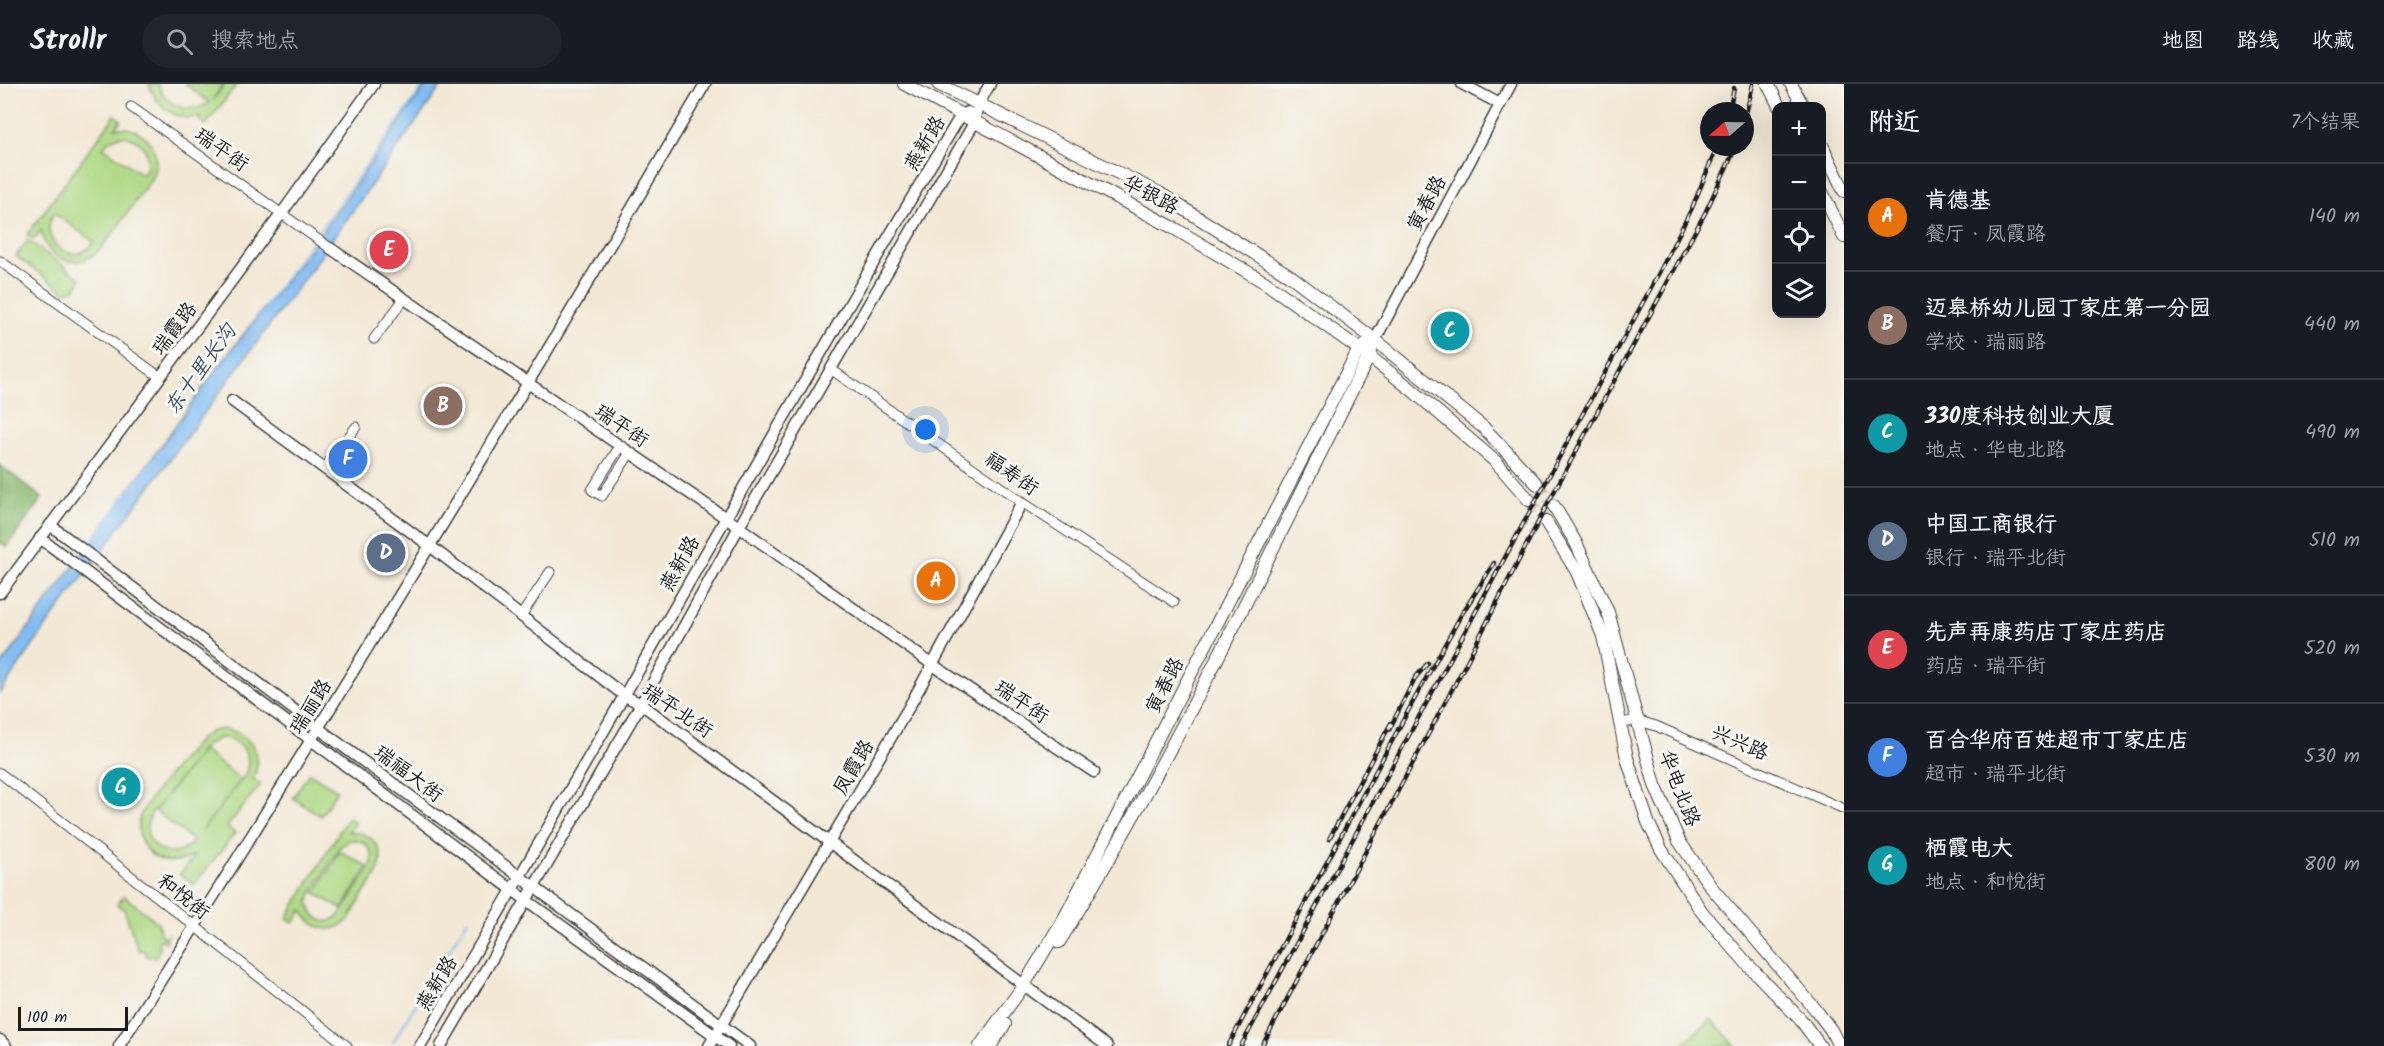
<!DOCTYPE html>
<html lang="zh">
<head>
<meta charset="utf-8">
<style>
  :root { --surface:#171b24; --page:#20242c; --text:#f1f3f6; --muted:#9ea1a6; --line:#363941; --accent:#0f766e }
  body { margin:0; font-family:Kalam,"LXGW WenKai TC",sans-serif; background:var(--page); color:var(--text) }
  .controls { position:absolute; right:18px; top:18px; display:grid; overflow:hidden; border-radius:12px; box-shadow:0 6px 24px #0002 }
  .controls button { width:54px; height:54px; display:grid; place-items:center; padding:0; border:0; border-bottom:2px solid var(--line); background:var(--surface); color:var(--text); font:30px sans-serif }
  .compass { position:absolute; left:1700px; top:18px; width:54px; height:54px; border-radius:50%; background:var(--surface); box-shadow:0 6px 24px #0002; rotate:250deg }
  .scale { position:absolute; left:18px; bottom:15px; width:110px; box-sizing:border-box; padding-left:6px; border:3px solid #1c1c1c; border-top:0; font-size:16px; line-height:21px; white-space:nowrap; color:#1c1c1c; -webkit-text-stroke:4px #f6f6f2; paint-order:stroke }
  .you { position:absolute; left:926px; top:346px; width:21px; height:21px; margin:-15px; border:4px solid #fff; border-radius:50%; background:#1a73e8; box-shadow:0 0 0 9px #1a73e833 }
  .badge { display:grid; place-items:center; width:39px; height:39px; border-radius:50%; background:var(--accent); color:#fff; font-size:20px; font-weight:700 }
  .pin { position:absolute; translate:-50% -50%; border:3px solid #fff; box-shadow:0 2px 6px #0006 }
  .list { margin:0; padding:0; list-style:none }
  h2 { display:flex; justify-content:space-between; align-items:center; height:78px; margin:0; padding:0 24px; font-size:26px }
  h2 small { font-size:20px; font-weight:400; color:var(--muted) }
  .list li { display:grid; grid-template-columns:39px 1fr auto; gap:18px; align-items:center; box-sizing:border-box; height:108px; padding:0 24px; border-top:2px solid var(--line) }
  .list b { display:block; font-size:22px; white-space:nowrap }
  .list p { margin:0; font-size:20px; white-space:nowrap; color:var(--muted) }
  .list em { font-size:20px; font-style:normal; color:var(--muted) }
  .icon { flex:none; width:33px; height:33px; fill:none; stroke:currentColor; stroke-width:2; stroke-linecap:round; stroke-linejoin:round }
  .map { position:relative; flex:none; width:1844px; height:962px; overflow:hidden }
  header { display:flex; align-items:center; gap:36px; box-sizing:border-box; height:84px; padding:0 30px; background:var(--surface); border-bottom:2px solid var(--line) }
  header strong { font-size:28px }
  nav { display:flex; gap:33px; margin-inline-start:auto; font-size:21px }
  .search { width:420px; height:54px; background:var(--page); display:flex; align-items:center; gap:15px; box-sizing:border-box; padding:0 21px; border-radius:33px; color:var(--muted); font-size:22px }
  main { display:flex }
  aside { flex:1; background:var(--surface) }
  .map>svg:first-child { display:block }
</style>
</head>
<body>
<header>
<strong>Strollr</strong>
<div class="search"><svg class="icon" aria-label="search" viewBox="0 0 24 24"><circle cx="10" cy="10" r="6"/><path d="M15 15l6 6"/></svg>搜索地点</div>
<nav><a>地图</a><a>路线</a><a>收藏</a></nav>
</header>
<main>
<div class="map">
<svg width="1844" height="962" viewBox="0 0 1844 962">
  <rect width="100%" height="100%" fill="#f6f6f2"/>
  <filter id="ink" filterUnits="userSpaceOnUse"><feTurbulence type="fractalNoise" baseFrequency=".0167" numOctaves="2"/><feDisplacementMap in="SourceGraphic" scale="12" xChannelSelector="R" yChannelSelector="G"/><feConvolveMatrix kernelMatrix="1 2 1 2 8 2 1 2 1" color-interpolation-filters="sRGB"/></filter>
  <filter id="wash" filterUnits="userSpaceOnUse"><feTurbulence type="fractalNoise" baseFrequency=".008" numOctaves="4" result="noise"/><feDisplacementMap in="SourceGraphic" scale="24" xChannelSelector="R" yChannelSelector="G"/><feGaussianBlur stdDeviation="1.35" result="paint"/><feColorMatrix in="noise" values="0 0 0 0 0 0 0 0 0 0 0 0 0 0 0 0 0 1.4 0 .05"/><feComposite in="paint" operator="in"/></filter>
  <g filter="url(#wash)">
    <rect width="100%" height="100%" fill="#f3e8d5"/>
    <g fill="#afd985" stroke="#667a50" stroke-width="1.5" fill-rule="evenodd">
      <path d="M 149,0 L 158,0 C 165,22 190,32 209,18 L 185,0 L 223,0 L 213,16 L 225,0 L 237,0 L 206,41 L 199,36 L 201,33 C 177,38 156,23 149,0 Z"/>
      <path d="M 115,31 L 121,36 L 115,44 C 146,40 166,70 150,97 C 137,114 108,161 93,171 C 84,178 72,179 62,175 C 49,170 43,158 41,146 L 34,155 L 27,151 ZM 119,52 C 141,51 155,72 143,91 L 103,63 L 110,56 ZM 54,129 L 94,158 C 75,186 35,157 54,129 Z"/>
      <path d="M 28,156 L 81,195 L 75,205 L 65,208 L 16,172 Z"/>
      <path d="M 221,645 C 248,646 265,670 253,695 L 261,700 L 227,743 L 235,749 L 194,801 L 180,790 L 195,771 C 182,778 169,781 155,773 C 142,765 135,747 140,732 C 146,716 186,670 200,655 L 210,648 ZM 219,654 C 243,653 256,676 242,695 L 201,748 L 241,696 L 203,666 L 155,726 L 206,661 ZM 154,726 L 193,757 C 172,786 131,756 154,726 Z"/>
      <path d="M 309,689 L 337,706 L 321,732 L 293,714 Z"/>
      <path d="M 348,733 L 355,738 L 349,748 C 369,747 386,763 379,784 C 376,794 368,803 362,812 C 358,820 354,829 348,836 C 332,853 310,843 302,826 L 294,839 L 287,834 ZM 350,756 C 365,755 373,764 372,779 C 368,789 361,798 355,807 C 346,823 331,853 312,828 L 309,819 L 311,810 L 339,764 Z"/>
      <path d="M 340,767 L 368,783 L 342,825 L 315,809 Z"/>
      <path d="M 124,812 L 158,839 L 160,849 L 164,854 L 168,850 L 166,858 L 160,856 L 158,858 L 160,864 L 155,874 L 146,872 L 146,868 L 142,866 L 139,867 L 124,825 L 117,821 Z"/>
      <path d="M 1711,935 L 1736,962 L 1680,962 Z"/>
    </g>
    <path fill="#8bb972" stroke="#546a47" stroke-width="1.5" d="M 0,381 L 42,414 L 7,463 L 0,458 Z"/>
    <path fill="#81bcf3" stroke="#4e6c88" stroke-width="1.5" d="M 427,0 L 443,0 L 315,180 L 50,537 L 0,609 L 0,583 L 218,283 L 308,168 Z"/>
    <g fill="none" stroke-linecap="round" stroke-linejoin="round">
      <g stroke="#81bcf3" stroke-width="2">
        <path d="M 316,151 L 425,0"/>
        <path d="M 264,224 L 313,156"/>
        <path d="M 87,463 L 148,381"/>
        <path d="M 393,958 L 468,835"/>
      </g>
    </g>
  </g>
  <g filter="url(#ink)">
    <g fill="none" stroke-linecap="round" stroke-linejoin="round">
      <g stroke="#d3c9b9" stroke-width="12" stroke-dasharray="12 6" stroke-linecap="butt">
        <path d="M 1537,400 L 1554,422"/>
        <path d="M 1529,416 L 1546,438"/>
      </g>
      <g stroke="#3c3b38" stroke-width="11">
        <g id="minor">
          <path d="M 131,23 L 330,164"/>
          <path d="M 0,177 L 160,293"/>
          <path d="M 374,255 L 404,215"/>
          <path d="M 832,286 L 1022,418 L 1174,518"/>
          <path d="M 620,362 L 592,406 L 602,412 L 630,369"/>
          <path d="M 324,385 L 356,343"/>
          <path d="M 521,532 L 550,488"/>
          <path d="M 1619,640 L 1636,636 L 1656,642 L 1844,725"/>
          <path d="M 0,689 L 347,962"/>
        </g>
      </g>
      <g stroke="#3c3b38" stroke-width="13">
        <g id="tertiary">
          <path d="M 1462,0 L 1500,20"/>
          <path d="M 330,164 L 739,443 L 933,581 L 1094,688"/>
          <path d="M 1375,256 L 1511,0"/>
          <path d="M 232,317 L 430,462 L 625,612 L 641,620 L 1107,962"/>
          <path d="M 50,441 L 318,644 L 750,962"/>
          <path d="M 40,454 L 526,816 L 729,962"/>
          <path d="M 0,509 L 282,129 L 374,0"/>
          <path d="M 0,956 L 6,962"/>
          <path d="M 119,962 C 321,645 515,324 705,0"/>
          <path d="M 420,962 C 604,654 776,339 961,31 L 968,28"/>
          <path d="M 441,962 L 641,620 L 739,443 L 974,39 L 978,21 L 990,0"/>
          <path d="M 709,962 L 909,623 L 1022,418"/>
        </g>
      </g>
      <g stroke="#3c3b38" stroke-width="14">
        <g id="secondary">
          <path d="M 904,0 L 1172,143 L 1266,199 L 1369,272 L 1412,306 L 1496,378 L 1529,416"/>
          <path d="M 938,0 L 1159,109 L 1292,193 L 1375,256 L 1484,344 L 1537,400"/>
          <path d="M 1768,0 L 1779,22"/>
          <path d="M 1791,0 L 1803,22"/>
          <path d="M 1822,61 L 1844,107"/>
          <path d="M 1822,108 L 1844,153"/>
          <path d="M 1554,422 L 1576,459 L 1608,528 L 1655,701 L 1679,757 L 1711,803 L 1816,926 L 1831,946 L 1839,962"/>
          <path d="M 1546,438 L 1577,488 L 1603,552 L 1627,674 L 1648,738 L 1661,765 L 1702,828 L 1750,883 L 1801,936 L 1820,962"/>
          <path d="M 1059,858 C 1176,670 1270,468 1369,272 L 1375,256"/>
          <path d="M 980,962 L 1024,901 L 1066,831 L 1359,265 L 1375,256"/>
          <path d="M 990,962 L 1005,940"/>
        </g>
      </g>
      <use href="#minor" stroke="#fff" stroke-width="9"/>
      <use href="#tertiary" stroke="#fff" stroke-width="10"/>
      <use href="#secondary" stroke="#fff" stroke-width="12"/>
      <g stroke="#1c1c1c" stroke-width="4.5">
        <g id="rail">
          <path d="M 1729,27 L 1734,4"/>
          <path d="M 1745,34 L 1753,0"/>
          <path d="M 1389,646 L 1415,594 L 1428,579"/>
          <path d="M 1329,755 L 1391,639"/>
          <path d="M 1228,962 L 1414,616 L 1460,533 L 1494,479"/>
          <path d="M 1241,962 L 1661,185 L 1692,124 L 1717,63"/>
          <path d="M 1262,962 L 1464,583 L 1548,419 L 1705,129 L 1736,63"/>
        </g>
      </g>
      <use href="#rail" stroke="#f6f6f2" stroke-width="2" stroke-dasharray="7" stroke-linecap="butt"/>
    </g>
  </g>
  <g text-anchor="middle" stroke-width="6" stroke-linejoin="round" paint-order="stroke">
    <g font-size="20" fill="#1c1c1c" stroke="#f6f6f2">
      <text transform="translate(924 59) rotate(-59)" y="7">燕新路</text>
      <text transform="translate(222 65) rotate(35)" y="7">瑞平街</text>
      <text transform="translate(1151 110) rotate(28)" y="7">华银路</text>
      <text transform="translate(1426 119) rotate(-62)" y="7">寅春路</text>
      <text transform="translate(174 244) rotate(-53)" y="7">瑞霞路</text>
      <text transform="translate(622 341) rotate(34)" y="7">瑞平街</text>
      <text transform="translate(1012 389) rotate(35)" y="7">福寿街</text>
      <text transform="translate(679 479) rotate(-61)" y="7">燕新路</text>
      <text transform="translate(1164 601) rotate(-63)" y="7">寅春路</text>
      <text transform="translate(1022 617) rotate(34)" y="7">瑞平街</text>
      <text transform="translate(310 622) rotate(-58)" y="7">瑞丽路</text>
      <text transform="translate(678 626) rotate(34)" y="7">瑞平北街</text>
      <text transform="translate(1740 658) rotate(23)" y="7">兴兴路</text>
      <text transform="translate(853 683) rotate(-60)" y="7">凤霞路</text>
      <text transform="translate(409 689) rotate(37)" y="7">瑞福大街</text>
      <text transform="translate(1680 704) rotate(69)" y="7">华电北路</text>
      <text transform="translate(184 812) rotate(38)" y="7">和悦街</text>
      <text transform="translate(436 899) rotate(-59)" y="7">燕新路</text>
    </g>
    <g font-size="21" font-style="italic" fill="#3f5467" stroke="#f6f6f2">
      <text transform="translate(200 285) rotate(-54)" y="7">东十里长沟</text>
    </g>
  </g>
</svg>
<div class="controls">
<button>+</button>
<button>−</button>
<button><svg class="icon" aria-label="locate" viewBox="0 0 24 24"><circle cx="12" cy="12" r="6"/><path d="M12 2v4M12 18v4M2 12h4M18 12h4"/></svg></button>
<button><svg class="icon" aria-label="layers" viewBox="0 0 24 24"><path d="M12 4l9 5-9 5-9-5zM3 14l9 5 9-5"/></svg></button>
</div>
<svg class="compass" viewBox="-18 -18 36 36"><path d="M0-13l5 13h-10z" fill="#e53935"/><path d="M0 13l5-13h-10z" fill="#9ea1a6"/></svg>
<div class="scale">100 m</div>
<div class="you"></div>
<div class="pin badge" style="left:936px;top:497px;background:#e8710a">A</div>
<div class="pin badge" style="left:443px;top:322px;background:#8d6e63">B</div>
<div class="pin badge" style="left:1450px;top:247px;background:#0f9aa8">C</div>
<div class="pin badge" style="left:386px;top:469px;background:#5c6f8a">D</div>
<div class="pin badge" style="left:389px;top:166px;background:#e0444e">E</div>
<div class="pin badge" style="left:348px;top:375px;background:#3f7fe0">F</div>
<div class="pin badge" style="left:121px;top:703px;background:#0f9aa8">G</div>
</div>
<aside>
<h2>附近<small>7个结果</small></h2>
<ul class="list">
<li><span class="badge" style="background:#e8710a">A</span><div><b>肯德基</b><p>餐厅 · 凤霞路</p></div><em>140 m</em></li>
<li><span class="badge" style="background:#8d6e63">B</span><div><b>迈皋桥幼儿园丁家庄第一分园</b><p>学校 · 瑞丽路</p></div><em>440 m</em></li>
<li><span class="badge" style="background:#0f9aa8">C</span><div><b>330度科技创业大厦</b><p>地点 · 华电北路</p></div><em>490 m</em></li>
<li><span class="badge" style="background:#5c6f8a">D</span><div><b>中国工商银行</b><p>银行 · 瑞平北街</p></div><em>510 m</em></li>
<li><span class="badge" style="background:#e0444e">E</span><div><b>先声再康药店丁家庄药店</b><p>药店 · 瑞平街</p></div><em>520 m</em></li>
<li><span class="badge" style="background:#3f7fe0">F</span><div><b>百合华府百姓超市丁家庄店</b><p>超市 · 瑞平北街</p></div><em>530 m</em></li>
<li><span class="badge" style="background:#0f9aa8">G</span><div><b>栖霞电大</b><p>地点 · 和悦街</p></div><em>800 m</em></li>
</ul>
</aside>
</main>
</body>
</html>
